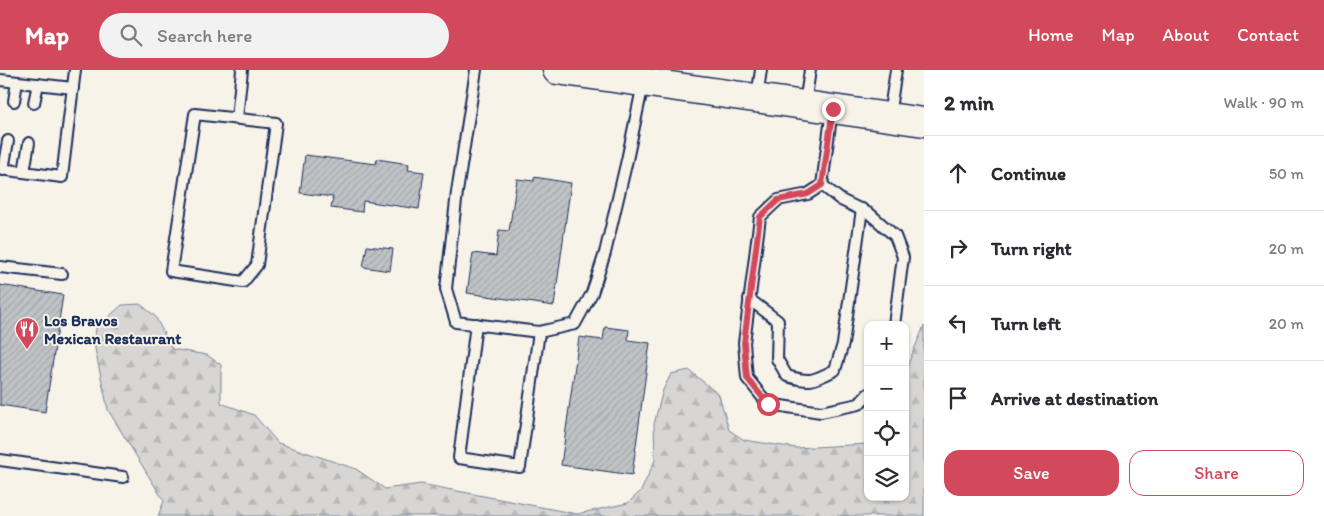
<!DOCTYPE html>
<html lang="en">
<head>
<meta charset="utf-8">
<style>
  :root { --surface:#fff; --page:#f2f2f3; --text:#2b2b33; --muted:#7c7c81; --line:#e1e1e2; --accent:#d1495b }
  body { margin:0; font-family:Itim,sans-serif; background:var(--page); color:var(--text) }
  .controls { position:absolute; right:15px; bottom:15px; display:grid; overflow:hidden; border-radius:10px; box-shadow:0 1px 4px #0004 }
  .controls button { width:45px; height:45px; display:grid; place-items:center; padding:0; border:0; border-bottom:1px solid var(--line); background:var(--surface); color:var(--text); font:25px sans-serif }
  .stop { position:absolute; width:15px; height:15px; margin:-11px; border:4px solid #d1495b; border-radius:50%; background:#fff }
  .stop.end { background:#d1495b; border-color:#fff; box-shadow:0 1px 5px #0008 }
  .list { margin:0; padding:0; list-style:none }
  h2 { display:flex; justify-content:space-between; align-items:center; height:65px; margin:0; padding:0 20px; font-size:21px }
  h2 small { font-size:16px; font-weight:400; color:var(--muted) }
  .list li { display:grid; grid-template-columns:32px 1fr auto; gap:15px; align-items:center; box-sizing:border-box; height:75px; padding:0 20px; border-top:1px solid var(--line) }
  .list b { display:block; font-size:19px; white-space:nowrap }
  .list em { font-size:16px; font-style:normal; color:var(--muted) }
  .actions { display:flex; gap:10px; padding:15px 20px }
  .actions a { flex:1; padding:11px 0; border:1px solid var(--accent); border-radius:15px; text-align:center; font-size:18px; color:var(--accent) }
  .actions .main { background:var(--accent); color:#fff }
  .icon { flex:none; width:28px; height:28px; fill:none; stroke:currentColor; stroke-width:2; stroke-linecap:round; stroke-linejoin:round }
  .map { position:relative; flex:none; width:924px; height:446px; overflow:hidden }
  header { display:flex; align-items:center; gap:30px; box-sizing:border-box; height:70px; padding:0 25px; background:var(--accent); color:#fff }
  header strong { font-size:24px }
  nav { display:flex; gap:28px; margin-inline-start:auto; font-size:18px }
  .search { width:350px; height:45px; background:var(--page); display:flex; align-items:center; gap:12px; box-sizing:border-box; padding:0 18px; border-radius:28px; color:var(--muted); font-size:19px }
  main { display:flex }
  aside { flex:1; background:var(--surface) }
  .map>svg:first-child { display:block }
</style>
</head>
<body>
<header>
<strong>Map</strong>
<div class="search"><svg class="icon" aria-label="search" viewBox="0 0 24 24"><circle cx="10" cy="10" r="6"/><path d="M15 15l6 6"/></svg>Search here</div>
<nav><a>Home</a><a>Map</a><a>About</a><a>Contact</a></nav>
</header>
<main>
<div class="map">
<svg width="924" height="446" viewBox="0 0 924 446">
  <defs>
    <pattern id="forest-firs" width="22" height="20" patternUnits="userSpaceOnUse" patternTransform="scale(1.25)"><rect width="22" height="20" fill="#d7d6d4"/><path d="M5 1l3.5 6h-7zM16 11l3.5 6h-7z" fill="#b8b8b8"/></pattern>
    <pattern id="building-hatch" width="6" height="6" patternUnits="userSpaceOnUse" patternTransform="scale(1.25)"><rect width="6" height="6" fill="#c0c3c5"/><path d="M-1 1l2-2M0 6l6-6M5 7l2-2" fill="none" stroke="#a4a8ac"/></pattern>
  </defs>
  <rect width="100%" height="100%" fill="#f7f3e8"/>
  <filter id="ink" filterUnits="userSpaceOnUse"><feTurbulence type="fractalNoise" baseFrequency=".02" numOctaves="2"/><feDisplacementMap in="SourceGraphic" scale="10" xChannelSelector="R" yChannelSelector="G"/><feConvolveMatrix kernelMatrix="1 2 1 2 8 2 1 2 1" color-interpolation-filters="sRGB"/></filter>
  <g filter="url(#ink)">
    <path fill="url(#forest-firs)" stroke="#798299" d="M 140,234 L 155,246 L 172,279 L 207,285 L 221,295 L 221,333 L 254,345 L 278,373 L 356,399 L 385,419 L 421,414 L 577,444 L 628,433 L 641,421 L 655,390 L 654,354 L 663,320 L 671,304 L 689,300 L 719,325 L 729,360 L 744,370 L 796,378 L 868,374 L 868,427 L 905,427 L 905,301 L 924,256 L 924,446 L 158,446 L 164,431 L 108,340 L 94,274 L 96,258 L 122,235 Z"/>
    <g fill="url(#building-hatch)" stroke="#1b2f5e">
      <path d="M 305,85 L 376,94 L 377,89 L 409,94 L 408,100 L 424,102 L 419,139 L 363,131 L 362,142 L 331,138 L 333,127 L 300,123 Z"/>
      <path d="M 534,107 L 571,113 L 554,236 L 467,223 L 473,183 L 496,186 L 499,160 L 509,161 L 517,109 L 534,111 Z"/>
      <path d="M 367,176 L 393,179 L 390,201 L 363,197 Z"/>
      <path d="M 0,215 L 63,225 L 45,342 L 0,335 Z"/>
      <path d="M 605,257 L 629,260 L 628,270 L 650,273 L 632,405 L 561,395 L 579,267 L 603,270 Z"/>
    </g>
    <g fill="none" stroke-linecap="round" stroke-linejoin="round">
      <g stroke="#1b2f5e" stroke-width="14">
        <g id="lane">
          <path d="M 476,0 L 457,122 L 446,219 L 456,252 L 539,262 L 575,254 L 592,223 L 605,183 L 627,90 L 643,14"/>
          <path d="M 0,10 L 73,18"/>
          <path d="M 757,27 L 761,0"/>
          <path d="M 14,31 L 17,12"/>
          <path d="M 34,33 L 38,14"/>
          <path d="M 805,34 L 810,0"/>
          <path d="M 195,44 L 276,53 L 257,195 L 243,212 L 171,201 Z"/>
          <path d="M 889,46 L 896,0"/>
          <path d="M 237,48 L 242,0"/>
          <path d="M 0,99 L 62,107 L 75,0"/>
          <path d="M 3,100 L 8,71"/>
          <path d="M 24,102 L 29,73"/>
          <path d="M 822,115 L 808,124 L 778,130 L 760,147 L 744,273 L 747,308 L 768,334 L 821,342 L 859,334 L 868,324"/>
          <path d="M 822,115 L 841,130 L 870,144 L 895,166 L 903,187 L 894,255"/>
          <path d="M 822,115 L 832,40"/>
          <path d="M 0,197 L 62,204"/>
          <path d="M 749,229 L 778,251 L 777,289 L 787,306 C 811,313 813,311 835,300 L 843,274 L 862,139"/>
          <path d="M 476,254 L 459,388 L 520,397 L 539,262"/>
          <path d="M 0,390 L 123,407"/>
        </g>
      </g>
      <g stroke="#1b2f5e" stroke-width="31">
        <path id="primary" d="M 557,0 L 924,52"/>
      </g>
      <use href="#lane" stroke="#f7f3e8" stroke-width="10"/>
      <use href="#primary" stroke="#f7f3e8" stroke-width="28"/>
    </g>
  </g>
  <g fill="none" stroke-linecap="round" stroke-linejoin="round" filter="url(#ink)">
    <path stroke="#d1495b" stroke-width="6" d="M 768,334 L 747,308 L 744,273 L 760,147 L 778,130 L 808,124 L 822,115 L 833,39"/>
  </g>
  <defs>
    <g id="restaurant-pin" transform="scale(1.25)"><path d="M0 17L-7.5 6A9.5 9.5 0 1 1 7.5 6Z" fill="#d1495b" stroke="#f7f3e8"/><path d="M-5-6h1v4h1v-4h1v4h1v-4h1v5L-1.5 .5V6h-2V.5L-5-1ZM5-6V6H3V1.5H1.5Q1.5-4 5-6Z" fill="#fff"/></g>
  </defs>
  <g fill-rule="evenodd">
    <use href="#restaurant-pin" x="27" y="259"/>
  </g>
  <g text-anchor="middle" stroke-width="4" stroke-linejoin="round" paint-order="stroke">
    <g font-size="16" font-weight="bold" fill="#1b2f5e" stroke="#f7f3e8" text-anchor="start">
      <text x="44" y="256">Los Bravos<tspan x="44" dy="18">Mexican Restaurant</tspan></text>
    </g>
  </g>
</svg>
<div class="controls">
<button>+</button>
<button>−</button>
<button><svg class="icon" aria-label="locate" viewBox="0 0 24 24"><circle cx="12" cy="12" r="6"/><path d="M12 2v4M12 18v4M2 12h4M18 12h4"/></svg></button>
<button><svg class="icon" aria-label="layers" viewBox="0 0 24 24"><path d="M12 4l9 5-9 5-9-5zM3 14l9 5 9-5"/></svg></button>
</div>
<div class="stop" style="left:768px;top:334px"></div>
<div class="stop end" style="left:833px;top:39px"></div>
</div>
<aside>
<h2>2 min<small>Walk · 90 m</small></h2>
<ul class="list">
<li><svg class="icon" aria-label="ahead" viewBox="0 0 24 24"><path d="M12 20V5M6 11l6-6 6 6"/></svg><div><b>Continue</b></div><em>50 m</em></li>
<li><svg class="icon" aria-label="right" viewBox="0 0 24 24"><path d="M7 20v-9h11M14 6l5 5-5 5"/></svg><div><b>Turn right</b></div><em>20 m</em></li>
<li><svg class="icon" aria-label="left" viewBox="0 0 24 24"><path d="M17 20v-9H6M10 6l-5 5 5 5"/></svg><div><b>Turn left</b></div><em>20 m</em></li>
<li><svg class="icon" aria-label="arrive" viewBox="0 0 24 24"><path d="M6 21V4h12l-3 4 3 4H6"/></svg><div><b>Arrive at destination</b></div></li>
</ul>
<div class="actions"><a class="main">Save</a><a>Share</a></div>
</aside>
</main>
</body>
</html>
